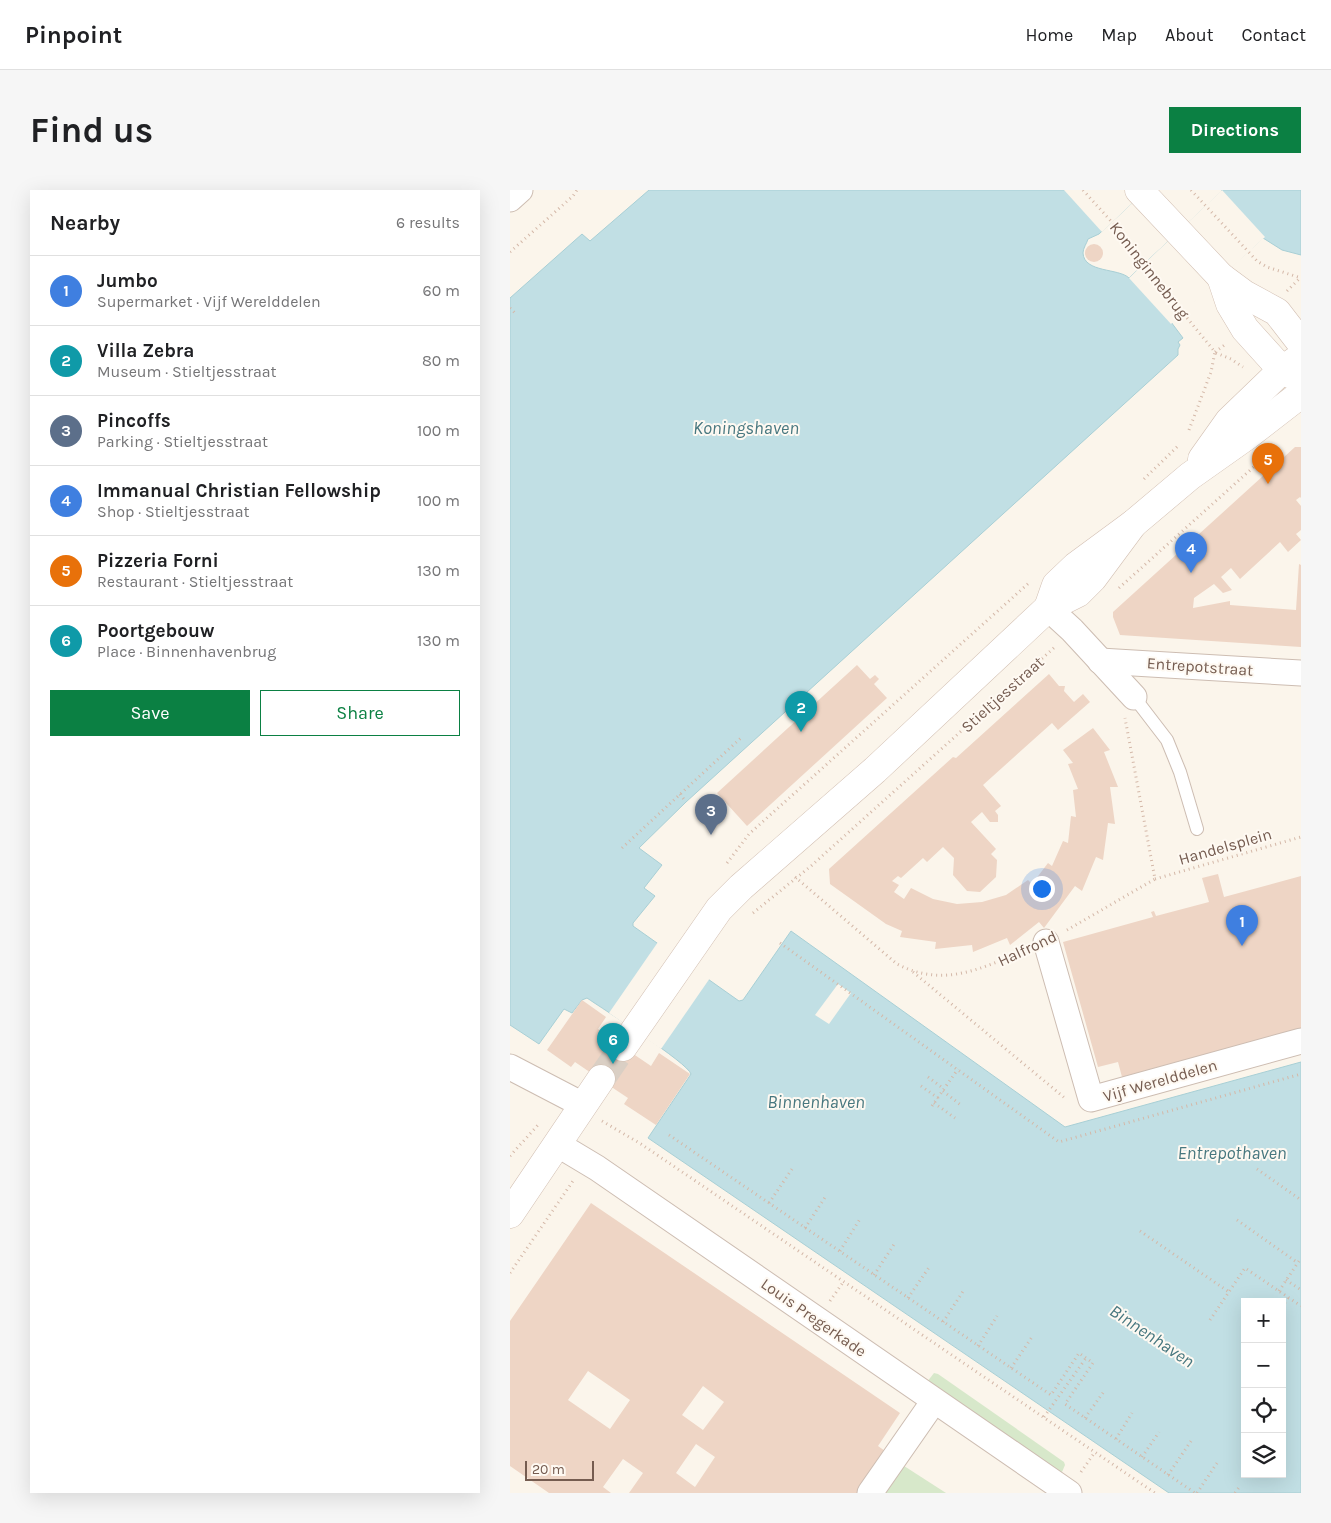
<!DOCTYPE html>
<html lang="en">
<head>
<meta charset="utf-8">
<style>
  :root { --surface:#fff; --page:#f6f6f6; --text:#202124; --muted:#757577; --line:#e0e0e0; --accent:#0b8043 }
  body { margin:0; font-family:Karla,sans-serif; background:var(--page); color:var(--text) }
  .controls { position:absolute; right:15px; bottom:15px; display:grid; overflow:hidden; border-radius:0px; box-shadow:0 5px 20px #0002 }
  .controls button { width:45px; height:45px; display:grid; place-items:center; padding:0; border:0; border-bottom:1px solid var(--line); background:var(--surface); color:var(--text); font:25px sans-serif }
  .scale { position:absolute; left:15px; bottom:12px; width:69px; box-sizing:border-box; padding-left:5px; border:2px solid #755c50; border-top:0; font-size:14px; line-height:18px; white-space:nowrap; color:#755c50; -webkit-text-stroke:4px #fef9f2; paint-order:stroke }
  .you { position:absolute; left:531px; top:698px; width:18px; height:18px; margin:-12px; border:4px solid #fff; border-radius:50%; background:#1a73e8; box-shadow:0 0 0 8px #1a73e833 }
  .badge { display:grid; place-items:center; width:32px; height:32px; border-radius:50%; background:var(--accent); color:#fff; font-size:16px; font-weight:700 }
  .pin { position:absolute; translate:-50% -41px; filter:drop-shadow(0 1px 2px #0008) }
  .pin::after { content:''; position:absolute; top:26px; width:18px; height:15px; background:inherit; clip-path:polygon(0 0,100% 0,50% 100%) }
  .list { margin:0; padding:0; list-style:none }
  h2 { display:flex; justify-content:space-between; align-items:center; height:65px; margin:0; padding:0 20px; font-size:21px }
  h2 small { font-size:16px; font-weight:400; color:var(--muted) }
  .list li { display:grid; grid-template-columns:32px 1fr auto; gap:15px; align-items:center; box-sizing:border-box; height:70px; padding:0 20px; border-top:1px solid var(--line) }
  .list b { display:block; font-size:19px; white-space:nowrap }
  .list p { margin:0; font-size:16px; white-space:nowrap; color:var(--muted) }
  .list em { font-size:16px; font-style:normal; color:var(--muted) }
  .actions { display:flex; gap:10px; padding:15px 20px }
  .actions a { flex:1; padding:11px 0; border:1px solid var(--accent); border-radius:0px; text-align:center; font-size:18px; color:var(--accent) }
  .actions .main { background:var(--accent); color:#fff }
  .icon { flex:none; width:28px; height:28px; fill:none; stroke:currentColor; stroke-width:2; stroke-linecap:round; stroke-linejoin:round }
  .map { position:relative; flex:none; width:791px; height:1303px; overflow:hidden; border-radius:0px }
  header { display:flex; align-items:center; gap:30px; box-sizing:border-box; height:70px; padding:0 25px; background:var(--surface); border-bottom:1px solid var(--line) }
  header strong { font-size:24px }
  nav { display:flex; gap:28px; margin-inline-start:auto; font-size:18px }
  .intro { display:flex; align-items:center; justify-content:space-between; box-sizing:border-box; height:120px; padding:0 30px }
  h1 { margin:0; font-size:35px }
  .button { padding:12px 22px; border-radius:0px; background:var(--accent); color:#fff; font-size:18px; font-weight:700 }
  main { display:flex; gap:30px; padding:0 30px }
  aside { flex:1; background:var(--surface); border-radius:0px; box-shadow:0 5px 20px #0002 }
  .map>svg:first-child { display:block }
</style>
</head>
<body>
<header>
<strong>Pinpoint</strong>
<nav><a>Home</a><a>Map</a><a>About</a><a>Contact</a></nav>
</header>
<div class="intro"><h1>Find us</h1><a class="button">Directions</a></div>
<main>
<aside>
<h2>Nearby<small>6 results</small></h2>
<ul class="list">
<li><span class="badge" style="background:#3f7fe0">1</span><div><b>Jumbo</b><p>Supermarket · Vijf Werelddelen</p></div><em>60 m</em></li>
<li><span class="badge" style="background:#0f9aa8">2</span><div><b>Villa Zebra</b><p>Museum · Stieltjesstraat</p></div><em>80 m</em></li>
<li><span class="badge" style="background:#5c6f8a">3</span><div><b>Pincoffs</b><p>Parking · Stieltjesstraat</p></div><em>100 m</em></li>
<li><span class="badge" style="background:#3f7fe0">4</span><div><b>Immanual Christian Fellowship</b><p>Shop · Stieltjesstraat</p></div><em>100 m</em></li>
<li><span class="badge" style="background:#e8710a">5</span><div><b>Pizzeria Forni</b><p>Restaurant · Stieltjesstraat</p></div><em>130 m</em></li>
<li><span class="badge" style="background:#0f9aa8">6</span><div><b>Poortgebouw</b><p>Place · Binnenhavenbrug</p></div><em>130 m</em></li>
</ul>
<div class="actions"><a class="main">Save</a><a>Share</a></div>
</aside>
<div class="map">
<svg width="791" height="1303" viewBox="0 0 791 1303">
  <rect width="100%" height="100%" fill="#fbf5eb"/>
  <g fill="#d7e8ca">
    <path d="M 424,1183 L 428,1184 L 554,1272 L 555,1275 L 552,1282 L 548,1282 L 417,1192 Z"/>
    <path d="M 391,1274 L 436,1303 L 372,1303 Z"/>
  </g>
  <path fill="#c1dfe4" stroke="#a8cfd5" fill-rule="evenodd" d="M 139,0 L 636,0 L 589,44 L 578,49 C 577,53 573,58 573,63 C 574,83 609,78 619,88 L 712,1 L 711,0 L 791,0 L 791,65 L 772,60 L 753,48 L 661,132 L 673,148 L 668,152 L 670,155 L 668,159 L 668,165 L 176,612 L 129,658 L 152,675 L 134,698 L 145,706 L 123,733 L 123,736 L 229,811 L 233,810 L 281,741 L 555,937 L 791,872 L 791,1303 L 659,1303 L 138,948 L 181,884 C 178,873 93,819 77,808 L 72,810 L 62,823 L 54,819 L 29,854 L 0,835 L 0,108 L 72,44 L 80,51 ZM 735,1112 L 772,1112 L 772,1284 L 735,1284 Z"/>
  <g fill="#fbf5eb">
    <path d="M 554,0 L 636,0 L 592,42 Z"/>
    <path d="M 712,0 L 755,47 L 661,134 L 619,88 Z"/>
    <path d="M 148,752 L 200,788 L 151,859 L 99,823 Z"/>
    <path d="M 328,794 L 341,803 L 319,834 L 305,825 Z"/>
  </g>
  <g fill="#eed5c5" fill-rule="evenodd">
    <circle cx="584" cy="63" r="9"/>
    <path d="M 785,257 L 791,257 L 791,308 L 790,307 L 786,310 L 791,316 L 791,340 L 786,344 L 791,350 L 778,362 L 770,352 L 730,389 L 721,378 L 711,387 L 722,400 L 713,403 L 704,394 L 684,408 L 683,418 L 720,411 L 720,415 L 786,420 L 789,374 L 791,375 L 791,457 L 610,445 L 603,427 L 603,422 Z"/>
    <path d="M 347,475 L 360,489 L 365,485 L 369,489 L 364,494 L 377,508 L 237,636 L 207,603 Z"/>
    <path d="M 539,484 L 549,496 L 555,496 L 554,501 L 564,512 L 573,504 L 580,512 L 548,540 L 542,533 L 473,595 L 491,616 L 485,621 L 488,625 L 488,632 L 480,632 L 472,622 L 461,632 L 486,659 L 481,664 L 487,670 L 486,687 L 470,702 L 457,701 L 443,685 L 444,668 L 433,657 L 417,672 L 413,668 L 391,688 L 388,686 L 382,691 L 389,695 L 384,702 L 394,709 L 401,698 L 423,709 L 447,714 L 472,712 L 496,705 L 518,690 L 522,694 L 538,673 L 542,676 L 553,651 L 558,653 L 561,626 L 566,627 L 563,600 L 568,599 L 558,574 L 563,573 L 553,560 L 583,538 L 600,560 L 594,562 L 608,597 L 600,597 L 605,634 L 598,633 L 593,670 L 586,667 L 572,701 L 565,696 L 534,738 L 529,732 L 500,755 L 497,748 L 463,762 L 462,755 L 425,759 L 426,752 L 390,747 L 392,741 L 376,734 L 320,694 L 319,679 L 443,567 L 446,568 Z"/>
    <path d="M 708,684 L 714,707 L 791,686 L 791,838 L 612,887 L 608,872 L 588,877 L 553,752 L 643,727 L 641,722 L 644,721 L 646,726 L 699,712 L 692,688 Z"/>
    <path d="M 72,810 L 96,827 L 88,839 L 113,857 L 141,876 L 149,863 L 180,884 L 146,935 L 114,914 L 118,908 L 106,900 L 65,872 L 61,877 L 37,860 Z"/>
    <path d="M 81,1013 L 390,1223 L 368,1256 L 375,1261 L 347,1303 L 119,1303 L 133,1283 L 113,1269 L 93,1297 L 101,1303 L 39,1303 L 0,1276 L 0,1131 ZM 78,1181 L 120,1210 L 100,1239 L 58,1210 ZM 193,1196 L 214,1212 L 193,1240 L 172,1225 ZM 186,1254 L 205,1267 L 185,1297 L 166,1283 Z"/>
  </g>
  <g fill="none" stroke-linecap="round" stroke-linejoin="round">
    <path stroke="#dacfc4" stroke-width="28" stroke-dasharray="28 14" stroke-linecap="butt" d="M 91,889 L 113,857"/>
    <g stroke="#cdbdb2" stroke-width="14">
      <path id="lane" d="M 624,507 L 657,550 L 670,582 L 687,639"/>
    </g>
    <g stroke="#cdbdb2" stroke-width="27">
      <g id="street">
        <path d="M 0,9 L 10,0"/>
        <path d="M 538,418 L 562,440 L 624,507"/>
        <path d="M 590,471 L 791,483"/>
        <path d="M 536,752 L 581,909 L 791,851"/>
        <path d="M 0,877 L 73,915"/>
        <path d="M 47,954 L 87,978 L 559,1303"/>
        <path d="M 360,1303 L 424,1211"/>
      </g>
    </g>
    <g stroke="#d2bfb2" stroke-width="29">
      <g id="secondary">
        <path d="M 629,0 L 711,87 L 734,104 L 767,122 L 791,153"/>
        <path d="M 711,87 L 720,114 L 735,139 L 772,180 L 789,188"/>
        <path d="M 692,269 L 719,231 L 772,180 L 791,167"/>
        <path d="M 538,418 L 546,395 L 566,376 L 623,334 L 680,286 L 738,245 L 791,204"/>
        <path d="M 113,857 L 209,719 L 231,697 L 365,580 L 538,418 L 568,403 L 583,388 L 623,334"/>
        <path d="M 0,1024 L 91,889"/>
      </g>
    </g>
    <g stroke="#d4b8a8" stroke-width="3" stroke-dasharray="1 4" stroke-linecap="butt">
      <path d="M 573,0 L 617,49 L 673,123 L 705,162"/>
      <path d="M 681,0 L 747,71 L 757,77 L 791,88"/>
      <path d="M 0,62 L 63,6 L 67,0"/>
      <path d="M 777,101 L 789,89"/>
      <path d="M 0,118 L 6,124"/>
      <path d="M 705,162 L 716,154"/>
      <path d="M 706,163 L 721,169 L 733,177"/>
      <path d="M 679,240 L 701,182 L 705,162"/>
      <path d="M 634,289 L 669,255"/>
      <path d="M 609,398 L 757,265"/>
      <path d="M 170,604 L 176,612"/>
      <path d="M 112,658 L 233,546"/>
      <path d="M 217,673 L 239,644 L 520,392"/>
      <path d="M 285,687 L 387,774 C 433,798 471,779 515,760"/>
      <path d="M 645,689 L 791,647"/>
      <path d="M 243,723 L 301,676 L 546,456"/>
      <path d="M 557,740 L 645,689 L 615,528"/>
      <path d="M 270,753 L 549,952 L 791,884"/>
      <path d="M 403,782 L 556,909"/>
      <path d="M 418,887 L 434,899"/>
      <path d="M 411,896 L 428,908"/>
      <path d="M 433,901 L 452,916"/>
      <path d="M 424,913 L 445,928"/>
      <path d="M 422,916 L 448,879"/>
      <path d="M 92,931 L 131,954 L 645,1303"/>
      <path d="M 159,945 L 541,1205 L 569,1163 L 583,1173 L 555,1214 L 685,1303"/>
      <path d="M 0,966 L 28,935"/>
      <path d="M 747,979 L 791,1010"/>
      <path d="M 259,1013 L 282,979"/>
      <path d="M 727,1030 L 788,1073"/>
      <path d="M 295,1038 L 316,1006"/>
      <path d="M 630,1041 L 719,1102"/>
      <path d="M 330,1061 L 350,1029"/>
      <path d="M 0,1083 L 63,991"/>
      <path d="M 364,1085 L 385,1053"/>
      <path d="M 776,1090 L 791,1100"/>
      <path d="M 769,1101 L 791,1068"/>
      <path d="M 398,1108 L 420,1076"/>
      <path d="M 320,1111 L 334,1091"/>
      <path d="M 772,1117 L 778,1108"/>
      <path d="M 700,1130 L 735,1078 L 791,1116"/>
      <path d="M 433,1132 L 454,1100"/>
      <path d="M 468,1156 L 487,1126"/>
      <path d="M 501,1178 L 522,1147"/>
      <path d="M 534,1227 L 576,1168"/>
      <path d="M 575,1228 L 595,1200"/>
      <path d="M 606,1249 L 622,1223"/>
      <path d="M 632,1267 L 649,1242"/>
      <path d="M 571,1282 L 585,1262"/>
      <path d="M 658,1285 L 681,1251"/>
      <path d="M 687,1303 L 709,1270"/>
      <path d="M 725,1303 L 730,1296"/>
    </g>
    <use href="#lane" stroke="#fff" stroke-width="12"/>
    <use href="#street" stroke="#fff" stroke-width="25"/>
    <use href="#secondary" stroke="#fff" stroke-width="28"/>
  </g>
  <g text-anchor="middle" stroke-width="4" stroke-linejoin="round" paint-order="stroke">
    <g font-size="16" fill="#755c50" stroke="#fef9f2">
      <text transform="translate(640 80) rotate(52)" y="6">Koninginnebrug</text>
      <text transform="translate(690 476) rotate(4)" y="6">Entrepotstraat</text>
      <text transform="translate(492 504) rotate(-42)" y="6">Stieltjesstraat</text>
      <text transform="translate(715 656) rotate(-16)" y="6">Handelsplein</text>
      <text transform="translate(517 758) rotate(-25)" y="6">Halfrond</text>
      <text transform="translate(650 890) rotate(-16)" y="6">Vijf Werelddelen</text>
      <text transform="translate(304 1127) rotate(35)" y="6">Louis Pregerkade</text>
    </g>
    <g font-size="18" font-style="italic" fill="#47777f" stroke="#fef9f2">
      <text x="236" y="244">Koningshaven</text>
      <text x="306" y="918">Binnenhaven</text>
      <text x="722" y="969">Entrepothaven</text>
      <text transform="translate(642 1146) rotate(34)" y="6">Binnenhaven</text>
    </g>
  </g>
</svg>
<div class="controls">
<button>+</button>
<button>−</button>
<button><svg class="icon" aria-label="locate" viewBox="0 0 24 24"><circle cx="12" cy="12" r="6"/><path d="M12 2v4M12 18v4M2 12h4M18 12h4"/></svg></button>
<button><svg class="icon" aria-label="layers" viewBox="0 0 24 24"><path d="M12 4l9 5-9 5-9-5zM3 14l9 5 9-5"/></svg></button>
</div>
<div class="scale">20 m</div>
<div class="you"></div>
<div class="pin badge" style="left:732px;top:756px;background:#3f7fe0">1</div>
<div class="pin badge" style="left:291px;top:542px;background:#0f9aa8">2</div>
<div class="pin badge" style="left:201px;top:645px;background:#5c6f8a">3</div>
<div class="pin badge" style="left:681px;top:383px;background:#3f7fe0">4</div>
<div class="pin badge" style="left:758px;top:294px;background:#e8710a">5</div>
<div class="pin badge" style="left:103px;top:874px;background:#0f9aa8">6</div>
</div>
</main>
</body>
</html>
